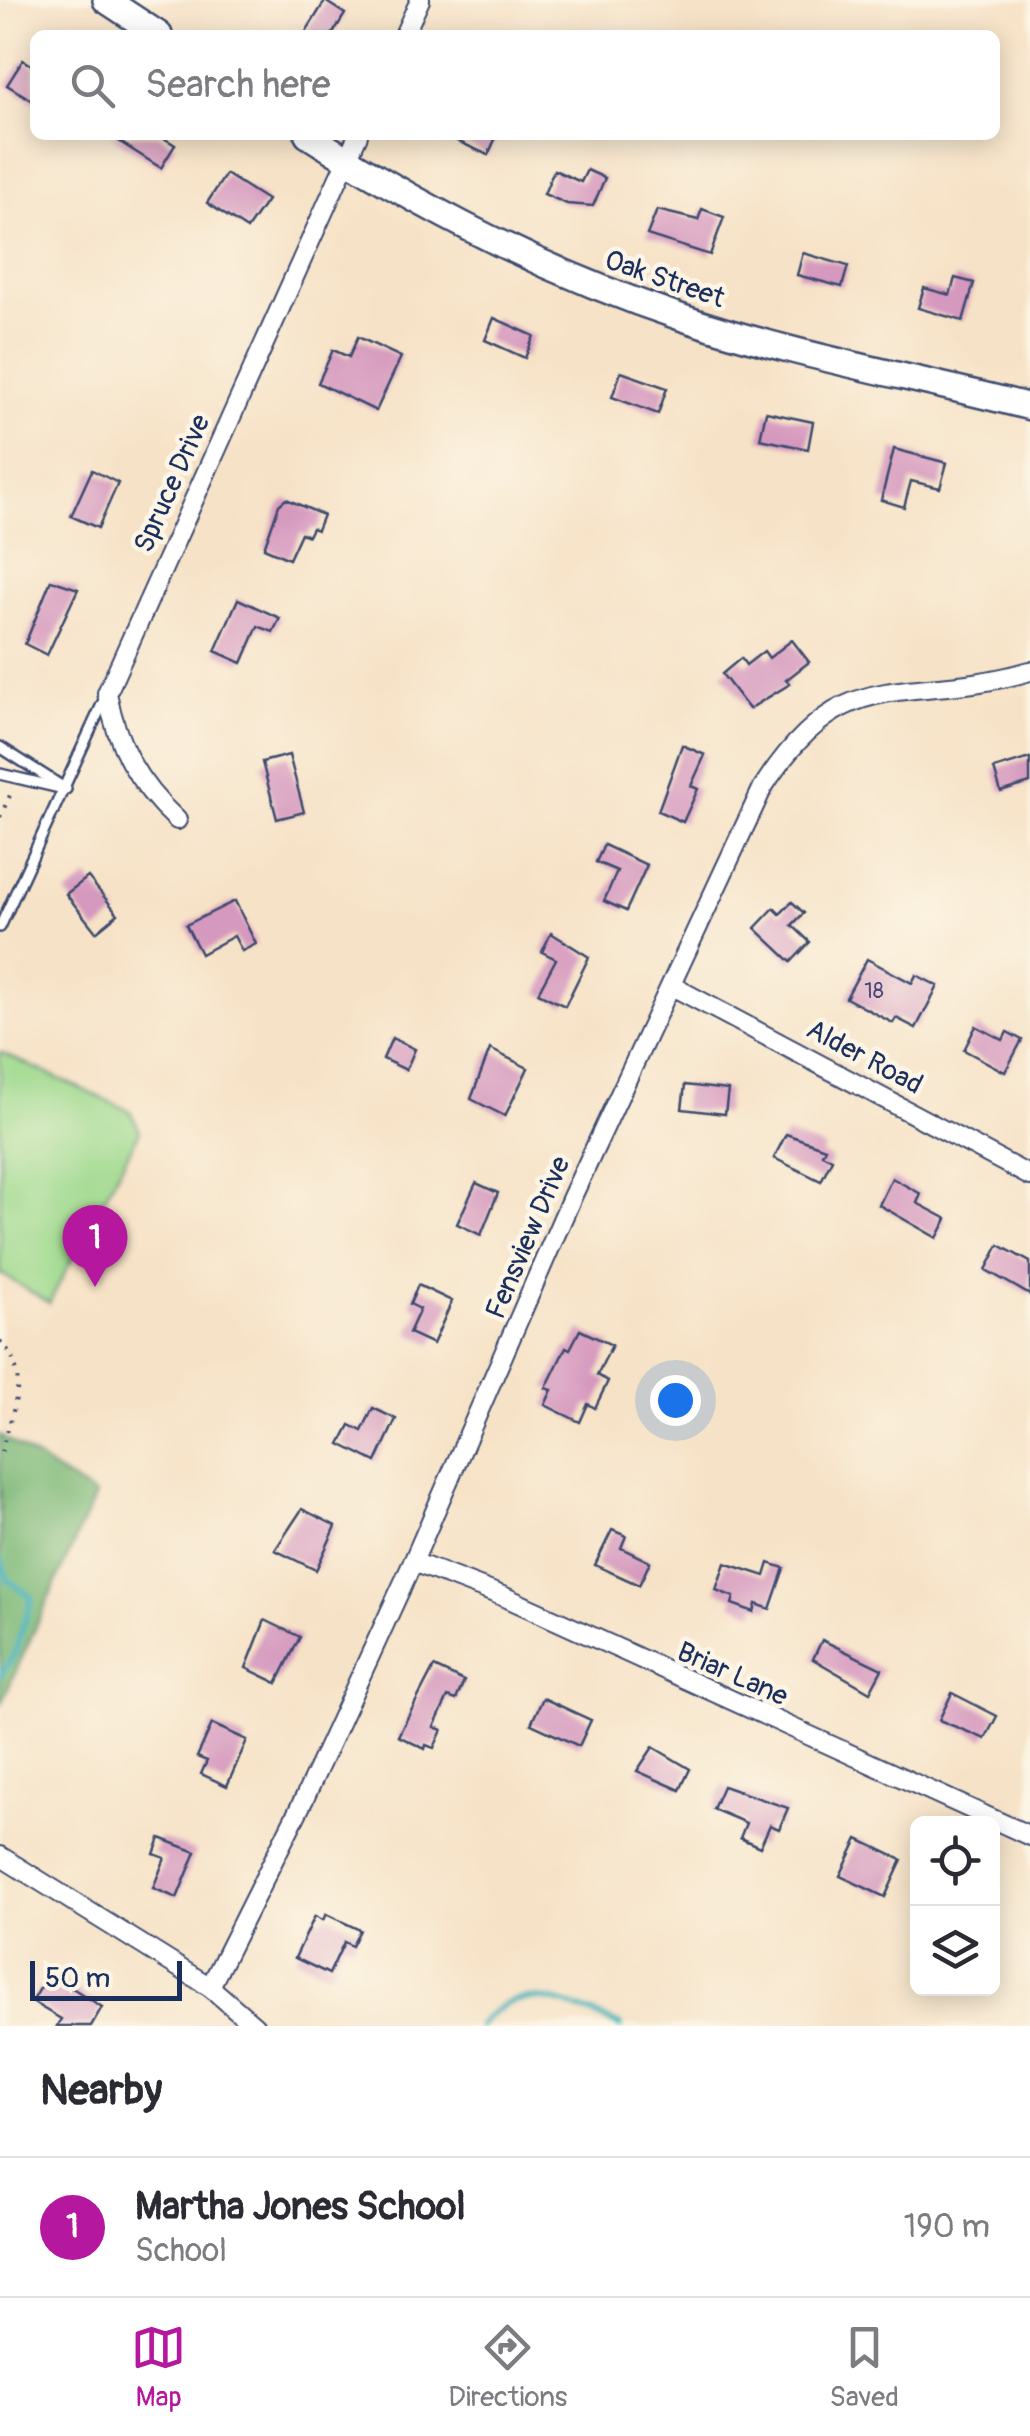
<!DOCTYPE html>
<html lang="en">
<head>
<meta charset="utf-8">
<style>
  :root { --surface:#fff; --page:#f7f7f7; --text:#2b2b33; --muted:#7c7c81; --line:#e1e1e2; --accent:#b5179e }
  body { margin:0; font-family:Pangolin,sans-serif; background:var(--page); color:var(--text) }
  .controls { position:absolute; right:30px; bottom:30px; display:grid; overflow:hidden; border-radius:15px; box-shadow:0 5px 25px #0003 }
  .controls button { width:90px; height:90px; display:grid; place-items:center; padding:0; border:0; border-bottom:2px solid var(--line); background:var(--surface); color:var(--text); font:50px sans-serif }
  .scale { position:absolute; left:30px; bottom:25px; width:152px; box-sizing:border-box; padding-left:10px; border:5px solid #1b2f5e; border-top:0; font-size:28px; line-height:35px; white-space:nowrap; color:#1b2f5e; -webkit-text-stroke:8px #fcf5e5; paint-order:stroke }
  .you { position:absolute; left:675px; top:1400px; width:35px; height:35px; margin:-25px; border:8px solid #fff; border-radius:50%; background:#1a73e8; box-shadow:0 0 0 15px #1a73e833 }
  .badge { display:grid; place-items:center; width:65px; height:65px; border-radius:50%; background:var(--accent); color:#fff; font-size:32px; font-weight:700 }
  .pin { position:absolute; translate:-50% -82px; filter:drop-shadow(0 2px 5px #0008) }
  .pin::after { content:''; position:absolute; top:52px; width:35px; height:30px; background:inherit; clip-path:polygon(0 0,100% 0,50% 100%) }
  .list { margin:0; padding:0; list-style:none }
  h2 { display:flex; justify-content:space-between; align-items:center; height:130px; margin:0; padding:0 40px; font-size:42px }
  h2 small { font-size:32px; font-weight:400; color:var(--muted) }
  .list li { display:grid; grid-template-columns:65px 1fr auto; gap:30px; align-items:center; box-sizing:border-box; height:140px; padding:0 40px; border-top:2px solid var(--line) }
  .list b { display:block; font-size:38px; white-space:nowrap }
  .list p { margin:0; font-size:32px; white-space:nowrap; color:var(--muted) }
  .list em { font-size:32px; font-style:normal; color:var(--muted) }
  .icon { flex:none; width:55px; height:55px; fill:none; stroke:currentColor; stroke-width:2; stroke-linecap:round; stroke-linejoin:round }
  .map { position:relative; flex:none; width:1030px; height:2026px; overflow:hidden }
  .search { position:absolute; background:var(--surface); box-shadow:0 5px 25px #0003; left:30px; right:30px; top:30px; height:110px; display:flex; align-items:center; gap:25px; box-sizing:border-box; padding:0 35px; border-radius:15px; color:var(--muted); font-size:38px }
  .sheet { height:270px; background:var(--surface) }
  nav { display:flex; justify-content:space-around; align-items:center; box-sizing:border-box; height:140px; border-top:2px solid var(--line); background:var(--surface); font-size:28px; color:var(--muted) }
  nav a { display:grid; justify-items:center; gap:5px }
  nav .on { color:var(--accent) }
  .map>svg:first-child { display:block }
</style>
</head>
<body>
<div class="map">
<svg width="1030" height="2026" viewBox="0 0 1030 2026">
  <rect width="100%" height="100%" fill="#fcf5e5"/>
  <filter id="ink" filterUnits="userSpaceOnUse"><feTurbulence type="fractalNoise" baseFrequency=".01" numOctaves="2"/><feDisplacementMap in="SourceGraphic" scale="20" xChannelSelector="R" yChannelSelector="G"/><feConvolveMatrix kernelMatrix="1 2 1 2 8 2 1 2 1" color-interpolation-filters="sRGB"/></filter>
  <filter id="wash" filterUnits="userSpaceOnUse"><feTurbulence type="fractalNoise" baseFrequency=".0048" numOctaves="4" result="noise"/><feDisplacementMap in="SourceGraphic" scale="40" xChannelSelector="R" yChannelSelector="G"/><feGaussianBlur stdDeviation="2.25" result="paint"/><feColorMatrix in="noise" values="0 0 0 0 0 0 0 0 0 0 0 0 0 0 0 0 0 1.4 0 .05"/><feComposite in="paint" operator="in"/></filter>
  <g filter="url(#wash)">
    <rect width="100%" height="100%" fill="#f6e2c6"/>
    <path fill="#9ed98d" stroke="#5c8476" stroke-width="2.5" d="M 0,1052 L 130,1111 L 140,1131 L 49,1303 L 0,1273 Z"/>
    <path fill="#7eb978" stroke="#4c746b" stroke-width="2.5" d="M 0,1435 L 95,1496 L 0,1706 Z"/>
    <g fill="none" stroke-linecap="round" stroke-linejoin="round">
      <g stroke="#40b1b8" stroke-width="6">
        <path d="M 0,1558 L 8,1580 L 32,1598 L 14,1655 L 0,1676"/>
        <path d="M 479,2026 C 518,1976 573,2006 621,2026"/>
      </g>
    </g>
    <g id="blocks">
      <g fill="#d598be">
        <path d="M 325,1 L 345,14 L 332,35 L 304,35 Z"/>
        <path d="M 23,60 L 35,67 L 35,102 L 7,85 Z"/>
        <path d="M 109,135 L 159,135 L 175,145 L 161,168 Z"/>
        <path d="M 444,135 L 497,135 L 488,155 Z"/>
        <path d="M 554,170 L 581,182 L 587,170 L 605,178 L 593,206 L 567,204 L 544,194 Z"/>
        <path d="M 226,174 L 267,200 L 247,229 L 207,203 Z"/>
        <path d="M 702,209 L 724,217 L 710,255 L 647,235 L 657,210 L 698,220 Z"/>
        <path d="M 803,253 L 848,266 L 842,287 L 797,275 Z"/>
        <path d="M 955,278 L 974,283 L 963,321 L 918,308 L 924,288 L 950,295 Z"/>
        <path d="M 494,318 L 534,336 L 525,358 L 485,340 Z"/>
        <path d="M 358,337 L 401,357 L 376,411 L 318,383 L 333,350 L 349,357 Z"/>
        <path d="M 621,372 L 667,388 L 658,414 L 612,397 Z"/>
        <path d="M 766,412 L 813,422 L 808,449 L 760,439 Z"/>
        <path d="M 894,449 L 947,463 L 940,488 L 911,481 L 904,507 L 881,500 Z"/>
        <path d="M 92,470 L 118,483 L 98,528 L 71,516 Z"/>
        <path d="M 286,499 L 323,515 L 317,530 L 312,528 L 308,536 L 301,533 L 289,559 L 264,548 L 279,505 Z"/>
        <path d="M 51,580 L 78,589 L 47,655 L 25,644 Z"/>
        <path d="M 238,599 L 280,618 L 273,632 L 258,626 L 242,663 L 215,651 Z"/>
        <path d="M 792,640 L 809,662 L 786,680 L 790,684 L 749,709 L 722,674 L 741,658 L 746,665 L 764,651 L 769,658 Z"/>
        <path d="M 682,745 L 705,755 L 691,786 L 698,789 L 683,822 L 658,811 Z"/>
        <path d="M 289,755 L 304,812 L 277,819 L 262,762 Z"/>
        <path d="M 1030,758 L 1030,783 L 1001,792 L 994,769 Z"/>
        <path d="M 604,845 L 647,865 L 626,911 L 604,901 L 617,871 L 596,862 Z"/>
        <path d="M 88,877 L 118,914 L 96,932 L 66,894 Z"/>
        <path d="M 235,901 L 256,944 L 242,951 L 234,936 L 201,954 L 186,925 Z"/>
        <path d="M 792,902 L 804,913 L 792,925 L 810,942 L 791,962 L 755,928 L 774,908 L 780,914 Z"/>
        <path d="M 551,933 L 589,957 L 565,1006 L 538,993 L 556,959 L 542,952 Z"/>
        <path d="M 867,959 L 912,983 L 916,975 L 938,986 L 916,1028 L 896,1018 L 893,1023 L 846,998 Z"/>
        <path d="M 976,1026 L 1003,1040 L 1007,1032 L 1022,1040 L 1005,1072 L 964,1050 Z"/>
        <path d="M 392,1038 L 415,1049 L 406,1070 L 383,1059 Z"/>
        <path d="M 490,1049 L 528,1068 L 505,1116 L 471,1099 Z"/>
        <path d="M 685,1085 L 728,1090 L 725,1114 L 682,1109 Z"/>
        <path d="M 786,1134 L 825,1148 L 822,1154 L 832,1159 L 821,1181 L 774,1158 Z"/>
        <path d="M 892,1178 L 921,1194 L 917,1203 L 947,1219 L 937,1238 L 879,1205 Z"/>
        <path d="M 476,1183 L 498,1193 L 481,1235 L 457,1224 Z"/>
        <path d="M 999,1245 L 1030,1262 L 1030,1295 L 986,1270 Z"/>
        <path d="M 418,1285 L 452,1301 L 433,1344 L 409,1333 L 420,1309 L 410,1304 Z"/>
        <path d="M 580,1330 L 612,1345 L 597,1375 L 608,1381 L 595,1408 L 588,1404 L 580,1422 L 545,1405 L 552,1390 L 546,1388 L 566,1347 L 570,1349 Z"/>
        <path d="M 373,1408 L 396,1419 L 376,1462 L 340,1444 L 350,1425 L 362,1431 Z"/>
        <path d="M 302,1509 L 336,1526 L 316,1570 L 275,1550 Z"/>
        <path d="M 612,1530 L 626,1536 L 621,1548 L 650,1562 L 639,1585 L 595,1565 Z"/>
        <path d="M 725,1563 L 765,1576 L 769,1563 L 784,1568 L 770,1609 L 756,1604 L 754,1612 L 732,1604 L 734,1597 L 716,1590 Z"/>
        <path d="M 265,1620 L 300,1637 L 277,1683 L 246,1668 Z"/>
        <path d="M 822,1640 L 882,1669 L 870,1692 L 813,1659 Z"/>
        <path d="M 434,1667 L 464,1681 L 456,1700 L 448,1697 L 434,1727 L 442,1730 L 434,1748 L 426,1745 L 425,1749 L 398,1736 Z"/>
        <path d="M 952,1693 L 997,1716 L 985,1739 L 939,1720 Z"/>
        <path d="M 543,1698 L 591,1720 L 579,1746 L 531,1724 Z"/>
        <path d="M 212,1724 L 247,1740 L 227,1786 L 201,1774 L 207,1761 L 197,1757 Z"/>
        <path d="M 653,1747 L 690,1769 L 680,1790 L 637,1771 Z"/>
        <path d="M 723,1786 L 788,1808 L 779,1829 L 770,1825 L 760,1847 L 740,1838 L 746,1823 L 713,1809 Z"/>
        <path d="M 160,1838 L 196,1852 L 177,1898 L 153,1888 L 165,1858 L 154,1854 Z"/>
        <path d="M 858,1839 L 902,1860 L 885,1897 L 840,1876 Z"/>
        <path d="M 326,1914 L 360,1930 L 352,1946 L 344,1942 L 329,1974 L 295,1958 L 315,1916 L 323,1920 Z"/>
        <path d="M 49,1973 L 102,2007 L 91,2026 L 57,2026 L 61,2019 L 32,2002 Z"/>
      </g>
    </g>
  </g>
  <g filter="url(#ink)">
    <use href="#blocks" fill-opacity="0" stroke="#3c4a6e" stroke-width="2.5"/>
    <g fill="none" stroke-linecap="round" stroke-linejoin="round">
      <g stroke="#3c4a6e" stroke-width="14">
        <g id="lane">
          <path d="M 0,747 L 66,789"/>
          <path d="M 0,774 L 60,788"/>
          <path d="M 0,927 L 105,698"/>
        </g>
      </g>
      <g stroke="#3c4a6e" stroke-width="22">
        <g id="street">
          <path d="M 404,35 L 420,0"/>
          <path d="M 177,820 C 137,783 117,746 107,693 L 358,135"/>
          <path d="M 672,986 L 1030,1176"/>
          <path d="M 413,1562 L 505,1597 L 1030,1836"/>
          <path d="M 0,1856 L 210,1987 L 255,2026"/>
          <path d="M 210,1987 L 305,1797 L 413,1562 L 572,1197 L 763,787 C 846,657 907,707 1030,671"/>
        </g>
      </g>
      <g stroke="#3c4a6e" stroke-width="30">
        <g id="secondary">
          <path d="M 106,0 L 159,35"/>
          <path d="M 308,135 C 426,211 550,274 683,318 C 796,356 915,377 1030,407"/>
        </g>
      </g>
      <g stroke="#3c4a6e" stroke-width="4" stroke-dasharray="2.5 8" stroke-linecap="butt">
        <path d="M 0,817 L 12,791"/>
        <path d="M 0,1341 C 35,1374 8,1418 0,1458"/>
      </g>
      <use href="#lane" stroke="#fff" stroke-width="9"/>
      <use href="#street" stroke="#fff" stroke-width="18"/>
      <use href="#secondary" stroke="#fff" stroke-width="25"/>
    </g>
  </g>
  <g text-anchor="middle" stroke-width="9" stroke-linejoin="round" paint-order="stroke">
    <g font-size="22" fill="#4a4976">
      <text x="874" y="998">18</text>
    </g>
    <g font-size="28" fill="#1b2f5e" stroke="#fcf5e5">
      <text transform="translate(665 278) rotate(19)" y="10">Oak Street</text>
      <text transform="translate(171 483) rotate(-66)" y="10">Spruce Drive</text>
      <text transform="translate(865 1056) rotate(28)" y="10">Alder Road</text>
      <text transform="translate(527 1237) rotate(-67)" y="10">Fensview Drive</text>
      <text transform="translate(733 1673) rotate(24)" y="10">Briar Lane</text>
    </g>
  </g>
</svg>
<div class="controls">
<button><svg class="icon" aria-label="locate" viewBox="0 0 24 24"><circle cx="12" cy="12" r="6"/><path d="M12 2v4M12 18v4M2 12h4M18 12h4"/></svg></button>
<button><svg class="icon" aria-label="layers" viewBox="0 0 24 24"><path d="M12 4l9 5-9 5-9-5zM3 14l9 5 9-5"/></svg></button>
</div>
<div class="scale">50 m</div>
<div class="you"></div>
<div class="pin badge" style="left:95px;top:1287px">1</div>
<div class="search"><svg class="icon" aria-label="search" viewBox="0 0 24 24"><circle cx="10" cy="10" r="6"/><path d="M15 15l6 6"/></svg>Search here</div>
</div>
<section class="sheet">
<h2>Nearby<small></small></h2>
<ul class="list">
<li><span class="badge">1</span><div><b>Martha Jones School</b><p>School</p></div><em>190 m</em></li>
</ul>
</section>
<nav>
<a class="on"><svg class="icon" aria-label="map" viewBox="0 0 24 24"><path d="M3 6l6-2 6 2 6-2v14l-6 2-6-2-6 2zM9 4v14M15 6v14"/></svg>Map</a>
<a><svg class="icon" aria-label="directions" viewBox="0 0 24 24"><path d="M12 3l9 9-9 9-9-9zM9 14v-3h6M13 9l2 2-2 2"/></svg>Directions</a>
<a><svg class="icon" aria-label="saved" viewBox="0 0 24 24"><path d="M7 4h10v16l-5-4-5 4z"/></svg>Saved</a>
</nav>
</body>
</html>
